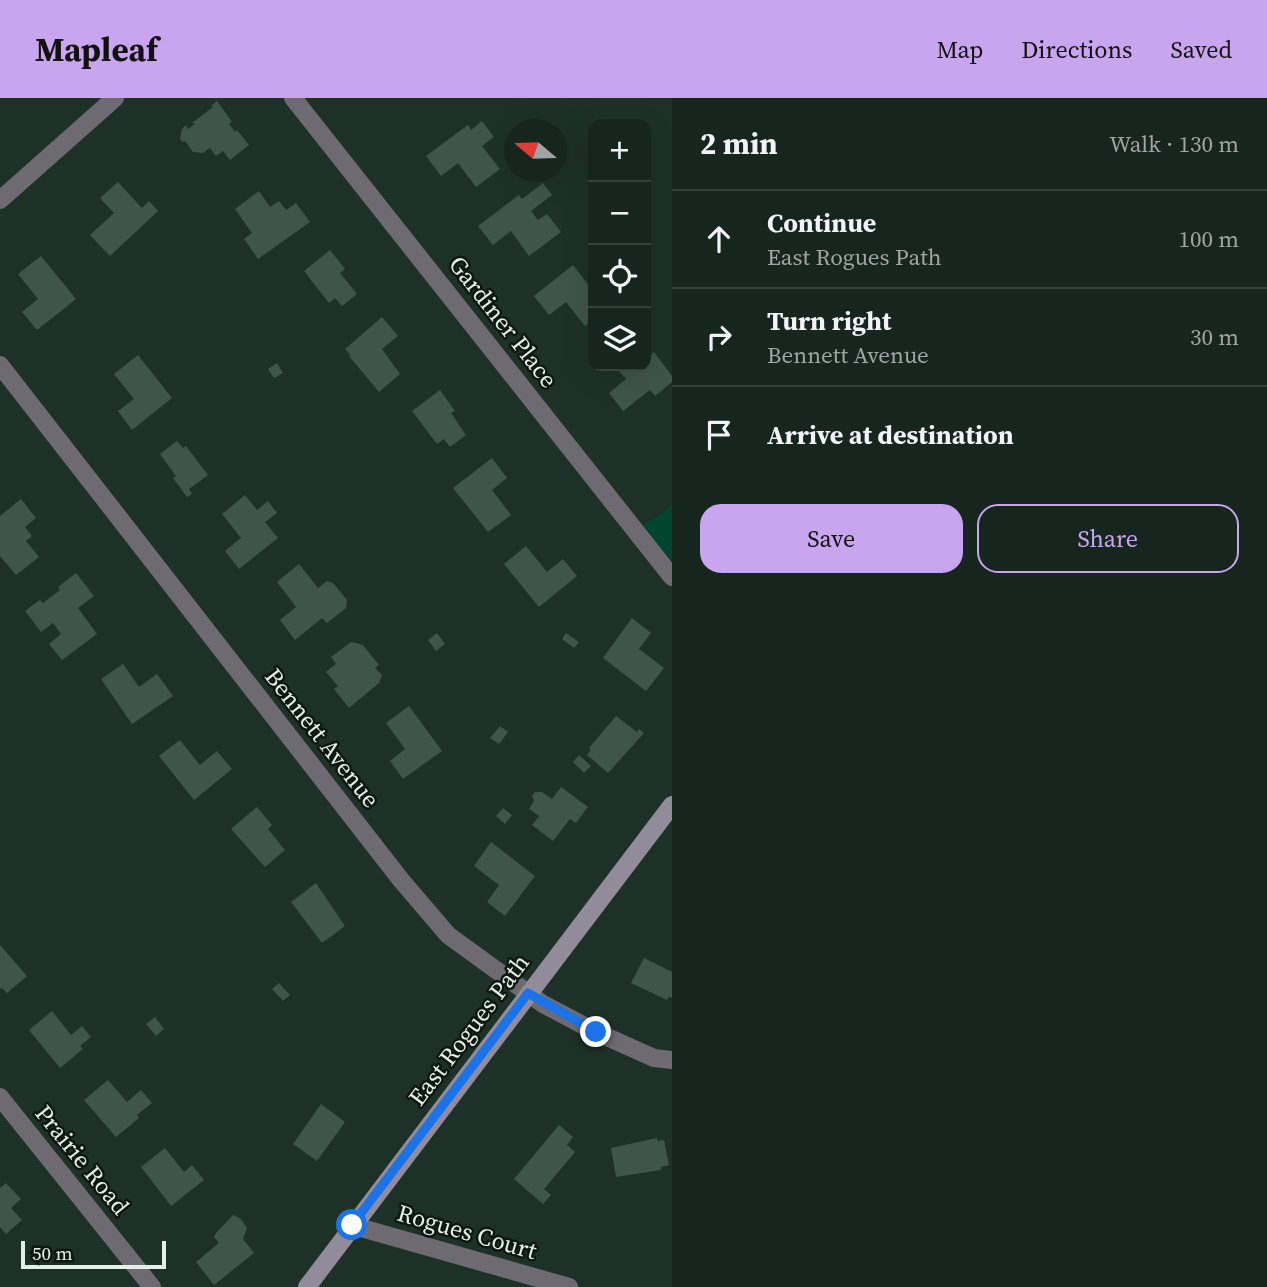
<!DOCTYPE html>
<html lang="en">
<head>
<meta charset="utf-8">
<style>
  :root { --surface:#16251e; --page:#1f2d27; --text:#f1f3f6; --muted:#9ea5a4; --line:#35423c; --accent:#c8a5ee }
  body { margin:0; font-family:"Source Serif 4",serif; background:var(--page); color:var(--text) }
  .controls { position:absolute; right:21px; top:21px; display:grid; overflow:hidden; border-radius:14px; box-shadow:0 7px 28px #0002 }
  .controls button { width:63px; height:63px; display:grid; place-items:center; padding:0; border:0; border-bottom:2px solid var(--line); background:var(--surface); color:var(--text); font:35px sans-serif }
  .compass { position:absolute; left:504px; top:21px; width:63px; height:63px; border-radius:50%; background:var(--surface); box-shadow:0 7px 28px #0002; rotate:289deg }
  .scale { position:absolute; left:21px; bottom:18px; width:145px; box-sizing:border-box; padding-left:7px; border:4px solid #e3f0e9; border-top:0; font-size:19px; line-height:24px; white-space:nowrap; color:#e3f0e9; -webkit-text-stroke:5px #0e1713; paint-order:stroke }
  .stop { position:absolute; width:21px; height:21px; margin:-16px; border:5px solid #1a73e8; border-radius:50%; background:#fff }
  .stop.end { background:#1a73e8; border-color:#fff; box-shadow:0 2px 7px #0008 }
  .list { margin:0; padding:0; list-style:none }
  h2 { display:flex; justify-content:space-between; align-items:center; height:91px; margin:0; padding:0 28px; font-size:30px }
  h2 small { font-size:23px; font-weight:400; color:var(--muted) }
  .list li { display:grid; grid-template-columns:46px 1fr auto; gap:21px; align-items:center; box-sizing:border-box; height:98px; padding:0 28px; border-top:2px solid var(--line) }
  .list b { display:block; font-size:26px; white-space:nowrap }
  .list p { margin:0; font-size:23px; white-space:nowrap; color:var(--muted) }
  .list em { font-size:23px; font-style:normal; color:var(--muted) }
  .actions { display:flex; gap:14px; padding:21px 28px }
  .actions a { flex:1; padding:16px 0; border:2px solid var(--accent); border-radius:21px; text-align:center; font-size:24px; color:var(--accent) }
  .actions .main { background:var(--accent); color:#111 }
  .icon { flex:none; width:38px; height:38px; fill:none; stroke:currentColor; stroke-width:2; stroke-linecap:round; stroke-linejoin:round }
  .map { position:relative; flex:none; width:672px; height:1189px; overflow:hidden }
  header { display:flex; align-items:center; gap:42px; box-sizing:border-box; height:98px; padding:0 35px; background:var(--accent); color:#111 }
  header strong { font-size:33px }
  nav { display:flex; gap:38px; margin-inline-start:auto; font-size:24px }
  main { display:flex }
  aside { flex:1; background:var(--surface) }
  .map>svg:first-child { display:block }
</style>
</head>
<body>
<header>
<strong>Mapleaf</strong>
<nav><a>Map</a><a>Directions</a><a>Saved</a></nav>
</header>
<main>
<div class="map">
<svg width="672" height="1189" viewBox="0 0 672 1189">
  <rect width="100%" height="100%" fill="#1e3128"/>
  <path fill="#00452e" d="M 672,408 L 672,462 L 641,430 Z"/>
  <g fill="#3f544a">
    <path d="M 217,3 L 232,24 L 229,26 L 235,34 L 237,32 L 249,47 L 230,62 L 223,53 L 216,58 L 210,50 L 203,55 L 193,54 L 185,43 L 183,44 L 180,41 L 182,31 L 186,27 L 188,31 L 195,26 L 192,25 L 213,9 L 211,8 Z"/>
    <path d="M 482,23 L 494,39 L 482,48 L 500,71 L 476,89 L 458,65 L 441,78 L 426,58 L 468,27 L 471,32 Z"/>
    <path d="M 118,84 L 142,110 L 149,103 L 158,113 L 110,158 L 90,137 L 114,115 L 100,100 Z"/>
    <path d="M 543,85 L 552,97 L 531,113 L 538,122 L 547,116 L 561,134 L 529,158 L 511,133 L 493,147 L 478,128 L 519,97 L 522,101 Z"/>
    <path d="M 259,93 L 270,109 L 279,103 L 286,112 L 296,105 L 310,124 L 258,161 L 244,141 L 252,135 L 235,111 Z"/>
    <path d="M 330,152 L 345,171 L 340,175 L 357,196 L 342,208 L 335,200 L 329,205 L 304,173 Z"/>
    <path d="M 41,158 L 76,201 L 37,232 L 22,214 L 38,201 L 18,176 Z"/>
    <path d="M 573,167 L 593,193 L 593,221 L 585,228 L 566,204 L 549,217 L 534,198 Z"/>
    <path d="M 382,219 L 398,238 L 382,251 L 400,276 L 379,294 L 349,258 L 350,257 L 345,251 Z"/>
    <path d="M 654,254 L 672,278 L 672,284 L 655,298 L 650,292 L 623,313 L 609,295 L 626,281 L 615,268 L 646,268 L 646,261 Z"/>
    <path d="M 138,257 L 172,300 L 132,332 L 118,313 L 134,301 L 114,276 Z"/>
    <path d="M 277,265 L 283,275 L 274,280 L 268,271 Z"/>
    <path d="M 440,292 L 455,313 L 451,315 L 466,337 L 450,349 L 444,341 L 437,346 L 412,313 Z"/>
    <path d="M 177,343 L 183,350 L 186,348 L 208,377 L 189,391 L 192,396 L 187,399 L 173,380 L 176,378 L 160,356 Z"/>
    <path d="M 492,360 L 507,380 L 492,392 L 511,417 L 488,434 L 453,390 Z"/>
    <path d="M 245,397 L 257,412 L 268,403 L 277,415 L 265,424 L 278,440 L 239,471 L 225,453 L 241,440 L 222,416 Z"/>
    <path d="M 21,401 L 36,420 L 25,429 L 32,438 L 26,443 L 39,459 L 16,477 L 0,458 L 0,418 Z"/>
    <path d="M 526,448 L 547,474 L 563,461 L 577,478 L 539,509 L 504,466 Z"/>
    <path d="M 299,466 L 318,490 L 327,483 L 333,485 L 347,502 L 346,510 L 327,525 L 322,520 L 295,542 L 280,522 L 296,509 L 277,484 Z"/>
    <path d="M 76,475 L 94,498 L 78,510 L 97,536 L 62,562 L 49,546 L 61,536 L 53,525 L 41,534 L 25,513 L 40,502 L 43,505 L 60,492 L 58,489 Z"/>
    <path d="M 632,520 L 651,535 L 639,551 L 664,570 L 646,593 L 603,560 Z"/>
    <path d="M 437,535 L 445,546 L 436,553 L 428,542 Z"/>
    <path d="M 566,535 L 579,544 L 574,550 L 562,541 Z"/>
    <path d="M 351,544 L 363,547 L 379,567 L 375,570 L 382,577 L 379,585 L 349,610 L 334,591 L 338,588 L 326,574 L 336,566 L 331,559 Z"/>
    <path d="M 123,566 L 139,589 L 157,576 L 173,598 L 132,626 L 101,581 Z"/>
    <path d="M 409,608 L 442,653 L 403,681 L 390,663 L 405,651 L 386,625 Z"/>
    <path d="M 616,618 L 637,634 L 639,631 L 644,635 L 608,675 L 587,657 L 591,652 L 589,650 Z"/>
    <path d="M 500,628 L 508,634 L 499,646 L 490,640 Z"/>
    <path d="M 180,642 L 200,667 L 217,653 L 232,671 L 194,702 L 159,658 Z"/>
    <path d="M 579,657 L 591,668 L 584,675 L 573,664 Z"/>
    <path d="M 561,689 L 588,709 L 576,725 L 570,721 L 553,743 L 532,727 L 539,718 L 529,711 L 534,703 L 532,698 L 535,694 L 542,694 L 552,701 Z"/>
    <path d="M 257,709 L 272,727 L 268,731 L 285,752 L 265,769 L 231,731 Z"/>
    <path d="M 503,710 L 512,717 L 505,726 L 496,718 Z"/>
    <path d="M 491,744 L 535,778 L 505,818 L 487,804 L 499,787 L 474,768 Z"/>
    <path d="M 316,785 L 345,828 L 322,845 L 291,804 Z"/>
    <path d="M 0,847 L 27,878 L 7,895 L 2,890 L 0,891 Z"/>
    <path d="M 644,860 L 672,874 L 672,900 L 669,899 L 667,902 L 631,885 Z"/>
    <path d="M 279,885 L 290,897 L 283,903 L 272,891 Z"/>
    <path d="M 52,913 L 71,937 L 82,928 L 91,939 L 80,948 L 83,951 L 60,970 L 29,932 Z"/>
    <path d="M 155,919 L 164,931 L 156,938 L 146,926 Z"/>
    <path d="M 108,982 L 127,1004 L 141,992 L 152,1005 L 137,1017 L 139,1020 L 116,1039 L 84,1002 Z"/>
    <path d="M 321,1006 L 345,1024 L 317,1063 L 293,1046 Z"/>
    <path d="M 559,1027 L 573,1039 L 567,1047 L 575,1054 L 544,1091 L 551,1097 L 543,1106 L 514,1081 Z"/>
    <path d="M 657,1040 L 657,1043 L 664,1042 L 669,1067 L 661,1069 L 661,1072 L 616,1079 L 611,1050 Z"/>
    <path d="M 165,1050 L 184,1074 L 192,1067 L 204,1082 L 171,1108 L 141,1069 Z"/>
    <path d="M 6,1085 L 21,1101 L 11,1110 L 22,1122 L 6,1136 L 0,1129 L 0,1090 Z"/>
    <path d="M 233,1117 L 240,1120 L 247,1130 L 243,1141 L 254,1155 L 214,1187 L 196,1164 L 219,1145 L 214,1139 L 216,1135 Z"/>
  </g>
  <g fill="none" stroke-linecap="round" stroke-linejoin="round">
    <g stroke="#6e6a72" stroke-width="18">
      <path d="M 293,0 L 672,479"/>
      <path d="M 0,102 L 115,0"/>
      <path d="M 0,267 L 401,782 L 448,837 L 543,906 L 596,934 L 654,960 L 672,962"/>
      <path d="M 0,999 L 152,1189"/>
      <path d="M 351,1127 L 569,1189"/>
    </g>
    <path stroke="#928c9a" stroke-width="18" d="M 307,1189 L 672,707"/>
  </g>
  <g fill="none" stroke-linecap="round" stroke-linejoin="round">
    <path stroke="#1a73e8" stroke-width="9" d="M 352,1127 L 528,895 L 596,934"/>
  </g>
  <g text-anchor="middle" stroke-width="5" stroke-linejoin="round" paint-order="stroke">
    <g font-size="24" fill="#e3f0e9" stroke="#0e1713">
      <text transform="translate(503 224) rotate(52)" y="8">Gardiner Place</text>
      <text transform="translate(322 640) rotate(52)" y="8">Bennett Avenue</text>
      <text transform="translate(469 932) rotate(-53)" y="8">East Rogues Path</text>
      <text transform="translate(82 1062) rotate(51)" y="8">Prairie Road</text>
      <text transform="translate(467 1134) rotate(16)" y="8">Rogues Court</text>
    </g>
  </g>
</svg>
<div class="controls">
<button>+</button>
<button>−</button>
<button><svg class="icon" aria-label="locate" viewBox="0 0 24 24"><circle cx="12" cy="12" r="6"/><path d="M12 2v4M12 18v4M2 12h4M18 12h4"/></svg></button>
<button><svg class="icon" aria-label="layers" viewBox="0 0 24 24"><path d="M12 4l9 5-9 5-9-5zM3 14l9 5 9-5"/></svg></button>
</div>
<svg class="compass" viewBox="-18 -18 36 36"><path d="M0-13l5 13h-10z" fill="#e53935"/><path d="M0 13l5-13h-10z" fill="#9ea5a4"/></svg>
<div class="scale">50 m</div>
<div class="stop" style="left:352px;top:1127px"></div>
<div class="stop end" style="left:596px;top:934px"></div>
</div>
<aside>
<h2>2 min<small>Walk · 130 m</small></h2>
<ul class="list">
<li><svg class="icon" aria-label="ahead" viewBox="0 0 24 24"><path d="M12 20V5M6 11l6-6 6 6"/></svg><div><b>Continue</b><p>East Rogues Path</p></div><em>100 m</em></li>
<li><svg class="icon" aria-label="right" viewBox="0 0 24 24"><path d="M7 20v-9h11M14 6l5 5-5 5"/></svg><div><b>Turn right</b><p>Bennett Avenue</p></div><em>30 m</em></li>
<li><svg class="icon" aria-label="arrive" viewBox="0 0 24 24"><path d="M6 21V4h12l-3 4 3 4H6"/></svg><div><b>Arrive at destination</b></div></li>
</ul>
<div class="actions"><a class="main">Save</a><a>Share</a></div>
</aside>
</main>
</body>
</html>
